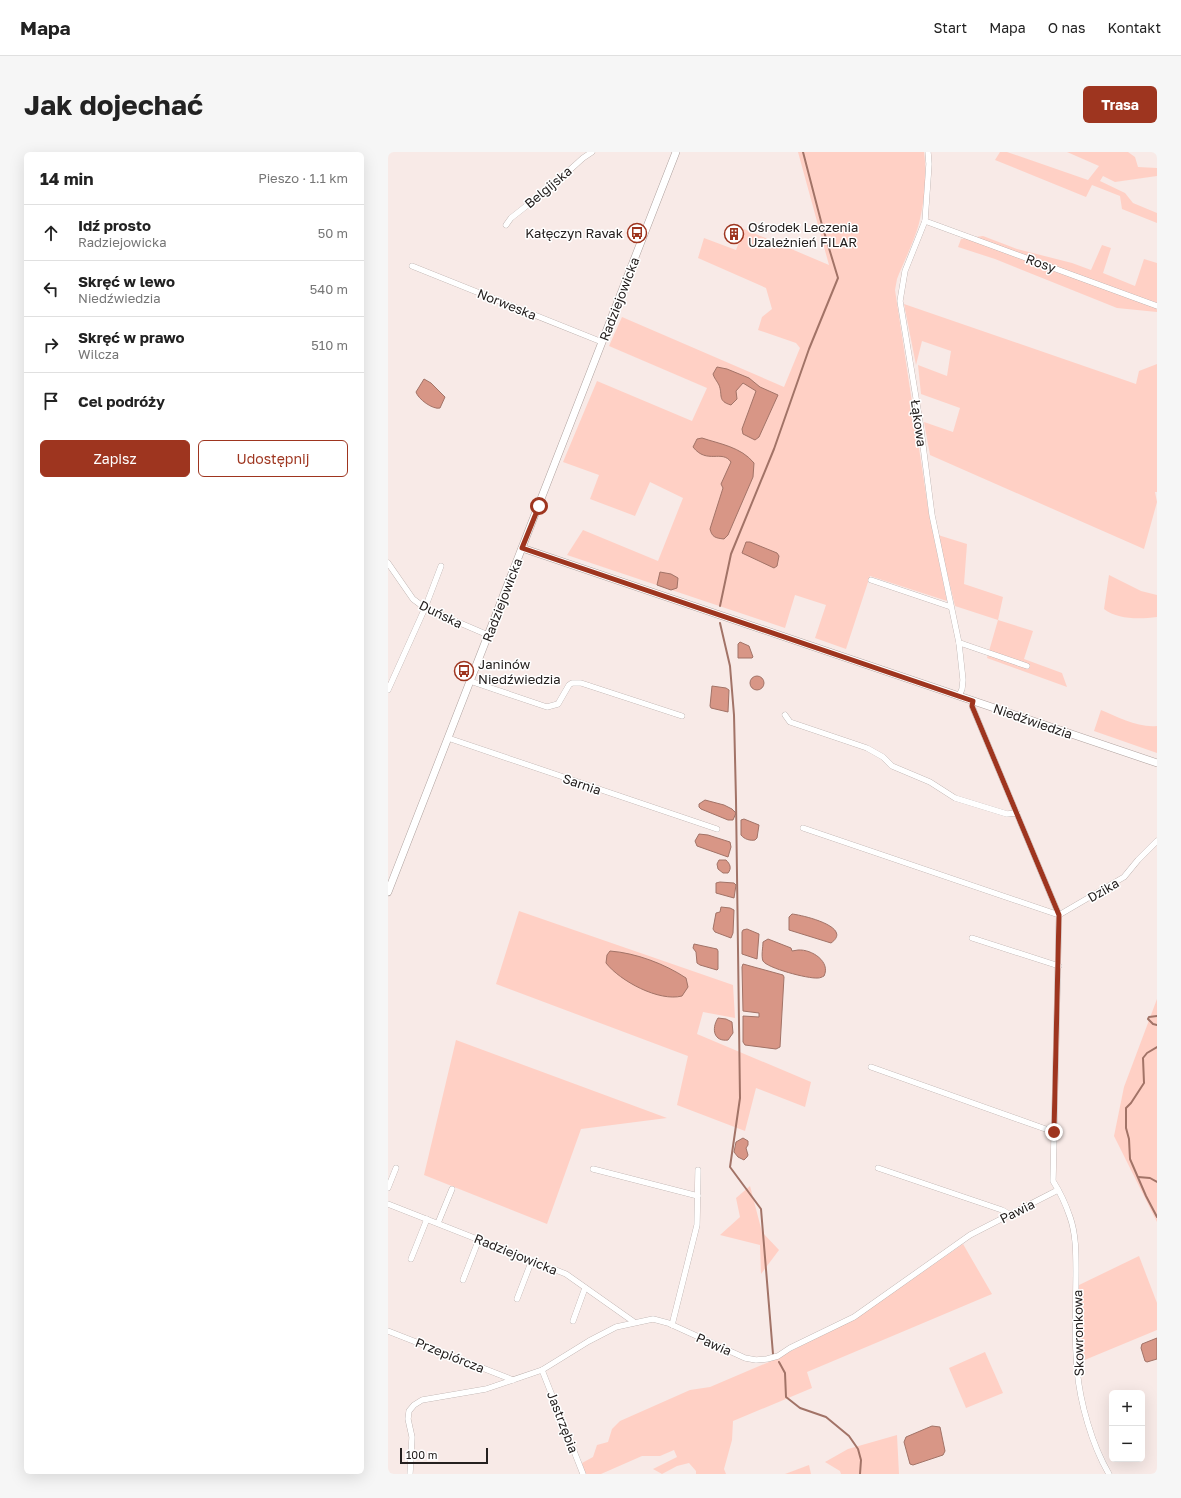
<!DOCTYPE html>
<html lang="pl">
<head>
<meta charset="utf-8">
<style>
  :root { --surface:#fff; --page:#f6f6f6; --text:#222; --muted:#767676; --line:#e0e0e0; --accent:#9e351f }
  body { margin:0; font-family:"Golos Text",sans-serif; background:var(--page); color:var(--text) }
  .controls { position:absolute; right:12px; bottom:12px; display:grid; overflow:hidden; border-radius:6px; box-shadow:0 4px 16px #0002 }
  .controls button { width:36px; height:36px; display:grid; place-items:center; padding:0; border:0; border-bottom:1px solid var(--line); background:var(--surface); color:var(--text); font:20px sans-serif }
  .scale { position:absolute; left:12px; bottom:10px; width:88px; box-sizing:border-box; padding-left:4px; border:2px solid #25201f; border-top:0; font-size:11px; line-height:14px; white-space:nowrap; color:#25201f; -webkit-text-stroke:3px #fff; paint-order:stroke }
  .stop { position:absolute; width:12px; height:12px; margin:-9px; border:3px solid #9e351f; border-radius:50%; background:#fff }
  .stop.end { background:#9e351f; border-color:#fff; box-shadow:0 1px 4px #0008 }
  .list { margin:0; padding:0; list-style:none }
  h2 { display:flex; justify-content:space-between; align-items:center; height:52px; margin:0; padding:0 16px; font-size:17px }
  h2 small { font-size:13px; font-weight:400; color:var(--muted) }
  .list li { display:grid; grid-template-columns:26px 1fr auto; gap:12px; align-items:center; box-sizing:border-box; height:56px; padding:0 16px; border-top:1px solid var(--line) }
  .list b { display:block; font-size:15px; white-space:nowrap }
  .list p { margin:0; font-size:13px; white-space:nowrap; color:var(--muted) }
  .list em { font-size:13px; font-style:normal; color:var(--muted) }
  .actions { display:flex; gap:8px; padding:12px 16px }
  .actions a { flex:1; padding:9px 0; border:1px solid var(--accent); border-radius:6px; text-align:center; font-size:14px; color:var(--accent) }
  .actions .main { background:var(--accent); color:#fff }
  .icon { flex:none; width:22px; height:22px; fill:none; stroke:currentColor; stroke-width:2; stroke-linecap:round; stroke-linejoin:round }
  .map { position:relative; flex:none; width:769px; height:1322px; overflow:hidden; border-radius:6px }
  header { display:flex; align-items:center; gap:24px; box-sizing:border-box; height:56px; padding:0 20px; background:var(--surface); border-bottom:1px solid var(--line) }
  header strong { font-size:19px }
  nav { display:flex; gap:22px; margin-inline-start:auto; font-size:14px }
  .intro { display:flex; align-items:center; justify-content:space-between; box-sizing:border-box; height:96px; padding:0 24px }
  h1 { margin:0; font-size:28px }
  .button { padding:10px 18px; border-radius:6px; background:var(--accent); color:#fff; font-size:14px; font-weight:700 }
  main { display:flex; gap:24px; padding:0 24px }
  aside { flex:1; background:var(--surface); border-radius:6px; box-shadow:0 4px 16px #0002 }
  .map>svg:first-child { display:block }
</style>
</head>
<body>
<header>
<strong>Mapa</strong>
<nav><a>Start</a><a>Mapa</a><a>O nas</a><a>Kontakt</a></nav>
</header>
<div class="intro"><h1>Jak dojechać</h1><a class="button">Trasa</a></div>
<main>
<aside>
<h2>14 min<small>Pieszo · 1.1 km</small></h2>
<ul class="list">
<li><svg class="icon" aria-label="ahead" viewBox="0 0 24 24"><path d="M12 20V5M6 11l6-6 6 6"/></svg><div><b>Idź prosto</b><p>Radziejowicka</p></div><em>50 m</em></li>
<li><svg class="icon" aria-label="left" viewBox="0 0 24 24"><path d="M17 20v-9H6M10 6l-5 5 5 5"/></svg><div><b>Skręć w lewo</b><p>Niedźwiedzia</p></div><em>540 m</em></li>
<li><svg class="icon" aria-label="right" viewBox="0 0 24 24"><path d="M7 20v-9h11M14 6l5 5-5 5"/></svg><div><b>Skręć w prawo</b><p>Wilcza</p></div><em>510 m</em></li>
<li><svg class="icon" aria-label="arrive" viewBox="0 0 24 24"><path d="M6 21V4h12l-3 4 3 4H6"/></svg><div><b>Cel podróży</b></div></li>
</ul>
<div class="actions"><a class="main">Zapisz</a><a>Udostępnij</a></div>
</aside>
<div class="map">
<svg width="769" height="1322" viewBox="0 0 769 1322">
  <rect width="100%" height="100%" fill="#f8eae7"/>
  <g fill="#ffd0c5">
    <path d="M 410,0 L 536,0 C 539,22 537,46 532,67 C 528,86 516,109 509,127 L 507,138 L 541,362 L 559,449 L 482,424 L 458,497 L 427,486 L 438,453 L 407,443 L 397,476 L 179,403 L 195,378 L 270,409 L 295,346 L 262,330 L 247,364 L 202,347 L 211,323 L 175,310 L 209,229 L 304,269 L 319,236 L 221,194 L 234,165 L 396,235 L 412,196 L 408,191 L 370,178 L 374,165 L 384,157 L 378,136 L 310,106 L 316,86 L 348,98 L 356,77 L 441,113 Z"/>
    <path d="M 612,0 L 619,0 L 700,28 L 711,14 L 679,0 L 740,0 L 747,5 L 750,15 L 769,16 L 769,24 L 727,30 L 715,24 L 712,29 L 737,41 L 745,51 L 769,61 L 769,71 L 734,57 L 732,44 L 704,33 L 698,45 L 607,8 Z"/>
    <path d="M 595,84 L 629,97 L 684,111 L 703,118 L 714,93 L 723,96 L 715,121 L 747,134 L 756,107 L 769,111 L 769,160 L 729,156 L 607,107 L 570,95 L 573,87 Z"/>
    <path d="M 516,152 L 748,232 L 751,219 L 769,212 L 769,340 L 767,340 L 769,350 L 756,397 L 542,303 L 536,270 L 565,280 L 572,256 L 533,242 L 530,213 L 559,224 L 563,199 L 534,189 L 528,213 Z"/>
    <path d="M 550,383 L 579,392 L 576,432 L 615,445 L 610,468 L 645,479 L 636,507 L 674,521 L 679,535 L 599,506 L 610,468 L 567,454 Z"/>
    <path d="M 721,423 L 753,439 L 769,443 L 769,465 C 752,467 730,468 716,457 Z"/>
    <path d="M 713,558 C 730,565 750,576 769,574 L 769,601 L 706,579 Z"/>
    <path d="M 131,759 L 345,833 L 347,866 L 315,860 L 309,882 L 423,930 L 417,955 L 368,936 L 357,979 L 289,953 L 300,904 L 108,832 Z"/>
    <path d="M 769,847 L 769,1070 L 726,984 L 736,935 Z"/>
    <path d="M 68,888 L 279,966 L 193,977 L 159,1072 L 36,1023 Z"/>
    <path d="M 362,1034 L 374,1080 L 391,1098 L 373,1122 L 372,1093 L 332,1083 L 352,1065 L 348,1046 Z"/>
    <path d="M 575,1092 L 604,1142 L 419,1220 L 424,1236 L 345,1269 L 344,1288 L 336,1317 L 338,1322 L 308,1322 L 308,1319 L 301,1311 L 289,1314 L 274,1322 L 265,1317 L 289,1305 L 286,1298 L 272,1304 L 254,1304 L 213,1322 L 197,1322 L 194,1311 L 205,1305 L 209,1293 L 220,1290 L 224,1277 L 232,1269 L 302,1238 L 322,1235 L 381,1210 L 467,1167 Z"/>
    <path d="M 751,1104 L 769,1151 L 769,1178 L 687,1212 L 689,1134 Z"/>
    <path d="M 597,1200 L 615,1241 L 578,1256 L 561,1216 Z"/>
    <path d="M 509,1283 L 511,1322 L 453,1322 L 452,1319 L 437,1310 L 460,1297 Z"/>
    <path d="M 421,1313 L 423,1322 L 397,1322 Z"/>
  </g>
  <g fill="#d89686" stroke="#a27367">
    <path d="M 329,215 L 339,217 L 361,226 L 372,235 L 390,243 L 371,285 L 367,288 L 355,282 L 354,277 L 368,239 L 355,231 L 348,239 L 349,247 L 343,253 C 329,249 335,243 331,233 C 329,229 326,226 325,222 Z"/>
    <path d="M 36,227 L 43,231 L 57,245 L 52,256 C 45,258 30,247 28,240 Z"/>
    <path d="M 314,286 C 332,292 353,295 366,311 L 365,325 L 340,383 L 336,387 C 327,386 324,385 322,377 L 335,336 L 333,332 L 343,310 C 334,297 319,313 305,295 L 309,287 Z"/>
    <path d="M 358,390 L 362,390 L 389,401 L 391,404 L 389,414 L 386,416 L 354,401 Z"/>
    <path d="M 272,420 L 283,422 L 290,426 L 289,436 L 283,438 L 269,433 Z"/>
    <path d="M 352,490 L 361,494 L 365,505 L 364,506 L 350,506 L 350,492 Z"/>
    <circle cx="369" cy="531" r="7"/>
    <path d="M 324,534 L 338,536 L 341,538 L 340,560 L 323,556 L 322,554 Z"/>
    <path d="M 317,648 L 336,653 L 344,657 L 348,661 L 345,668 L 340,668 L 313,657 L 311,655 L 311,652 Z"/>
    <path d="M 356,667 L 371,673 L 369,686 L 367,688 C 362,689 356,687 353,683 L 353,668 Z"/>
    <path d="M 311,682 L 320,683 L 342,690 L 343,695 L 340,705 L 309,694 L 307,689 Z"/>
    <path d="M 331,708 L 338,708 C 342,712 344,716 340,721 L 335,721 L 330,717 L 329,712 Z"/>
    <path d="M 332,730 L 346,731 L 348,733 L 346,746 L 328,741 L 328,731 Z"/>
    <path d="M 333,755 L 342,756 L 346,758 L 345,781 L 343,786 L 327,780 L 325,777 L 328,761 L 332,760 Z"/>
    <path d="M 404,762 C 414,763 466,775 443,791 L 401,778 L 401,765 Z"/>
    <path d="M 359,777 L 371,782 L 369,807 L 354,802 L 354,780 L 355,778 Z"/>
    <path d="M 380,787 L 403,796 L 404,799 C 406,799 408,798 410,798 C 424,797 443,810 436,824 C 434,825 432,826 430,826 C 420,827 379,816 375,809 C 373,804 375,795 375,790 Z"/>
    <path d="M 306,792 L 329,797 L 330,799 L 330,817 L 329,818 L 312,813 L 309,811 L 308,800 L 305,796 Z"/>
    <path d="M 222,799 C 248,801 277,812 298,826 L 300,835 L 294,844 C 271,850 232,829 218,811 L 219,803 Z"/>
    <path d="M 355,812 L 395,823 L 396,825 L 392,895 L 388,897 L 357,893 L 355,890 L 355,864 L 371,865 L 371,861 L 355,859 L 354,815 Z"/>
    <path d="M 330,866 L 338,867 L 344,870 L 345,881 L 340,888 C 326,890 323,877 330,866 Z"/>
    <path d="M 355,986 L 360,989 L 360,993 L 358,996 L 360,1003 L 359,1005 L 356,1008 L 350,1005 L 346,1000 L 348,990 Z"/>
    <path d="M 769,1186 L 769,1207 L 759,1210 L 757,1209 L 753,1196 L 754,1192 Z"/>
    <path d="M 544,1274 L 552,1275 L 557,1299 L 555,1303 L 525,1313 L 522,1312 L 516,1290 L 518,1285 Z"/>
  </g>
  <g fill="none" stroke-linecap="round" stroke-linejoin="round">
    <g stroke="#a27367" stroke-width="2">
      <path d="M 332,454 L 343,402 L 386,297 L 421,197 L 450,126 L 434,73 L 415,0"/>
      <path d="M 332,471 L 342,514 L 346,563 L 348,648 L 352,946 L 342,1015 L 373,1057 L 385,1202"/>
      <path d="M 769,864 L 761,865 L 760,867 L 765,872 L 769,873"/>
      <path d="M 769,895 L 759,901 L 755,906 L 756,931 L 743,951 L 738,956 L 738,976 L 741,987 L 742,1007 L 758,1044 L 769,1065"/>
      <path d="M 750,1025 L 762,1026 L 769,1030"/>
      <path d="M 391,1210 L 397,1221 L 398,1245 L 412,1256 L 438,1265 L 461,1284 L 470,1297 L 473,1308 L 472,1322"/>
    </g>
    <g stroke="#ada09d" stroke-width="6">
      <g id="street">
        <path d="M 540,0 L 541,12 L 537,69 L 517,119 L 512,149 L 532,270 L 544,363 L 571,491 L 575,528 L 574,537 L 571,544"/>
        <path d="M 537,69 L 769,154"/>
        <path d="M 118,73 L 123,66 L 165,33 L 195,6 L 204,0"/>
        <path d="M 24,114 L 214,190"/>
        <path d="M 0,411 L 25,447 L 37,456 L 100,483"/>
        <path d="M 483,428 L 563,455"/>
        <path d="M 571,491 L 575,492 L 639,514"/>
        <path d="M 82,529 L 159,555 L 170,552 L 181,533 L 184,531 L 193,531 L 294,564"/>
        <path d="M 0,538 L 37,456 L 53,414"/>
        <path d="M 585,549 L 584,554 L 671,763 L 665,1029 C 672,1040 678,1053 682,1065 C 688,1082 688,1101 688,1119 C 688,1152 686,1185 689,1217 C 692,1251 704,1293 721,1322"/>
        <path d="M 397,563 L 402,570 L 479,596 L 495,605 L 504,614 L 542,630 L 567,646 L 619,662 L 629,661"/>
        <path d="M 60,586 L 329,677"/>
        <path d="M 415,676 L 671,763 L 736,725 L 750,708 L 769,689"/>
        <path d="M 584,786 L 671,814"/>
        <path d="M 483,915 L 666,980"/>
        <path d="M 490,1016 L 614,1058 L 621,1062"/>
        <path d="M 205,1017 L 310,1044"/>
        <path d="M 0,1036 L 8,1016"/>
        <path d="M 0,1052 L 178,1122 L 246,1170"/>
        <path d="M 50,1071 L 64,1037"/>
        <path d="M 23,1107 L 39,1067"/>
        <path d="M 75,1128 L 91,1087"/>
        <path d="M 129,1147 L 144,1108"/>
        <path d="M 185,1169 L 197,1136"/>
        <path d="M 284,1173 L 309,1073 L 310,1018"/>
        <path d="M 0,1179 L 125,1228"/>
        <path d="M 154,1218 L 195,1322"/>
        <path d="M 22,1322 L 24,1285 L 20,1267 L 21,1259 L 26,1253 L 34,1248 L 98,1237 L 154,1218 L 201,1189 L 228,1175 L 265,1167 L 280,1171 L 357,1206 L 368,1208 L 379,1207 L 390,1204 L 402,1196 L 466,1165 L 582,1083 L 670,1038"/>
      </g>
    </g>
    <g stroke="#ada09d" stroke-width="8">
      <g id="secondary">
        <path d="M 134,396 L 769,611"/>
        <path d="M 0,740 L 288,0"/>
      </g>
    </g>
    <use href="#street" stroke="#fff" stroke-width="5.5"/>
    <use href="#secondary" stroke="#fff" stroke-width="7"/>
  </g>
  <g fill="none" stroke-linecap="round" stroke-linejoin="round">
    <path stroke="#9e351f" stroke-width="5" d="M 151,354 L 134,396 L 585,549 L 584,554 L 671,763 L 666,980"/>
  </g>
  <defs>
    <g id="bus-ring" transform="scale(1)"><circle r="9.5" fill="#fff" stroke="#9e351f" stroke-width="1.5"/><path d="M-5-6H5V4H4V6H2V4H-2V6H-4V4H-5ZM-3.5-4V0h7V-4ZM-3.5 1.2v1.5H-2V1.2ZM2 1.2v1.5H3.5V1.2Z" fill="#9e351f"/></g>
    <g id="building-ring" transform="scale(1)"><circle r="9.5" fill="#fff" stroke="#9e351f" stroke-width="1.5"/><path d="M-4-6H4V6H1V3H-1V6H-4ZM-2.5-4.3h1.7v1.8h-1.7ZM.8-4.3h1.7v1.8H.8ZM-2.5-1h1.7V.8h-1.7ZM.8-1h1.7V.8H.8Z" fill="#9e351f"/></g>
  </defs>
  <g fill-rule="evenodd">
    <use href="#bus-ring" x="249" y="81"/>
    <use href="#building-ring" x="346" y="82"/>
    <use href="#bus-ring" x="76" y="519"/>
  </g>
  <g text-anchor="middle" stroke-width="3" stroke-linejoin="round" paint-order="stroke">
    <g font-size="13" fill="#25201f" stroke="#fff">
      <text transform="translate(160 35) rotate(-40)" y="5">Belgijska</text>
      <text transform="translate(653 111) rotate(20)" y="5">Rosy</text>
      <text transform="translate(231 147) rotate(-69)" y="5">Radziejowicka</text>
      <text transform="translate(119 152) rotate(22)" y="5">Norweska</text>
      <text transform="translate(531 271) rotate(82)" y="5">Łąkowa</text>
      <text transform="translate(114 448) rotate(-69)" y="5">Radziejowicka</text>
      <text transform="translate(53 462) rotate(26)" y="5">Duńska</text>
      <text transform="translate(645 569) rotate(19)" y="5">Niedźwiedzia</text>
      <text transform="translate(194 632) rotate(19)" y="5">Sarnia</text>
      <text transform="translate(715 738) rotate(-30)" y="5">Dzika</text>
      <text transform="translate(629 1059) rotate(-27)" y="5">Pawia</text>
      <text transform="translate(128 1102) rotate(22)" y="5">Radziejowicka</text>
      <text transform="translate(690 1181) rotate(-91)" y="5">Skowronkowa</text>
      <text transform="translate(326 1192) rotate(24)" y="5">Pawia</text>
      <text transform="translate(62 1203) rotate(22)" y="5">Przepiórcza</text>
      <text transform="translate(175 1270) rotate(69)" y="5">Jastrzębia</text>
    </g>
    <g font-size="13" fill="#25201f" stroke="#fff" text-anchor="start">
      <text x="360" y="80">Ośrodek Leczenia<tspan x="360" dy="15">Uzależnień FILAR</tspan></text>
      <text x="235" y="86" text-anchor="end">Kałęczyn Ravak</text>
      <text x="90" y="517">Janinów<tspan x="90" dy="15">Niedźwiedzia</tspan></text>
    </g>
  </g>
</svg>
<div class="controls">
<button>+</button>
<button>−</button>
</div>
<div class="scale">100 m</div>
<div class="stop" style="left:151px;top:354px"></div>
<div class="stop end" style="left:666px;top:980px"></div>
</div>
</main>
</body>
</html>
